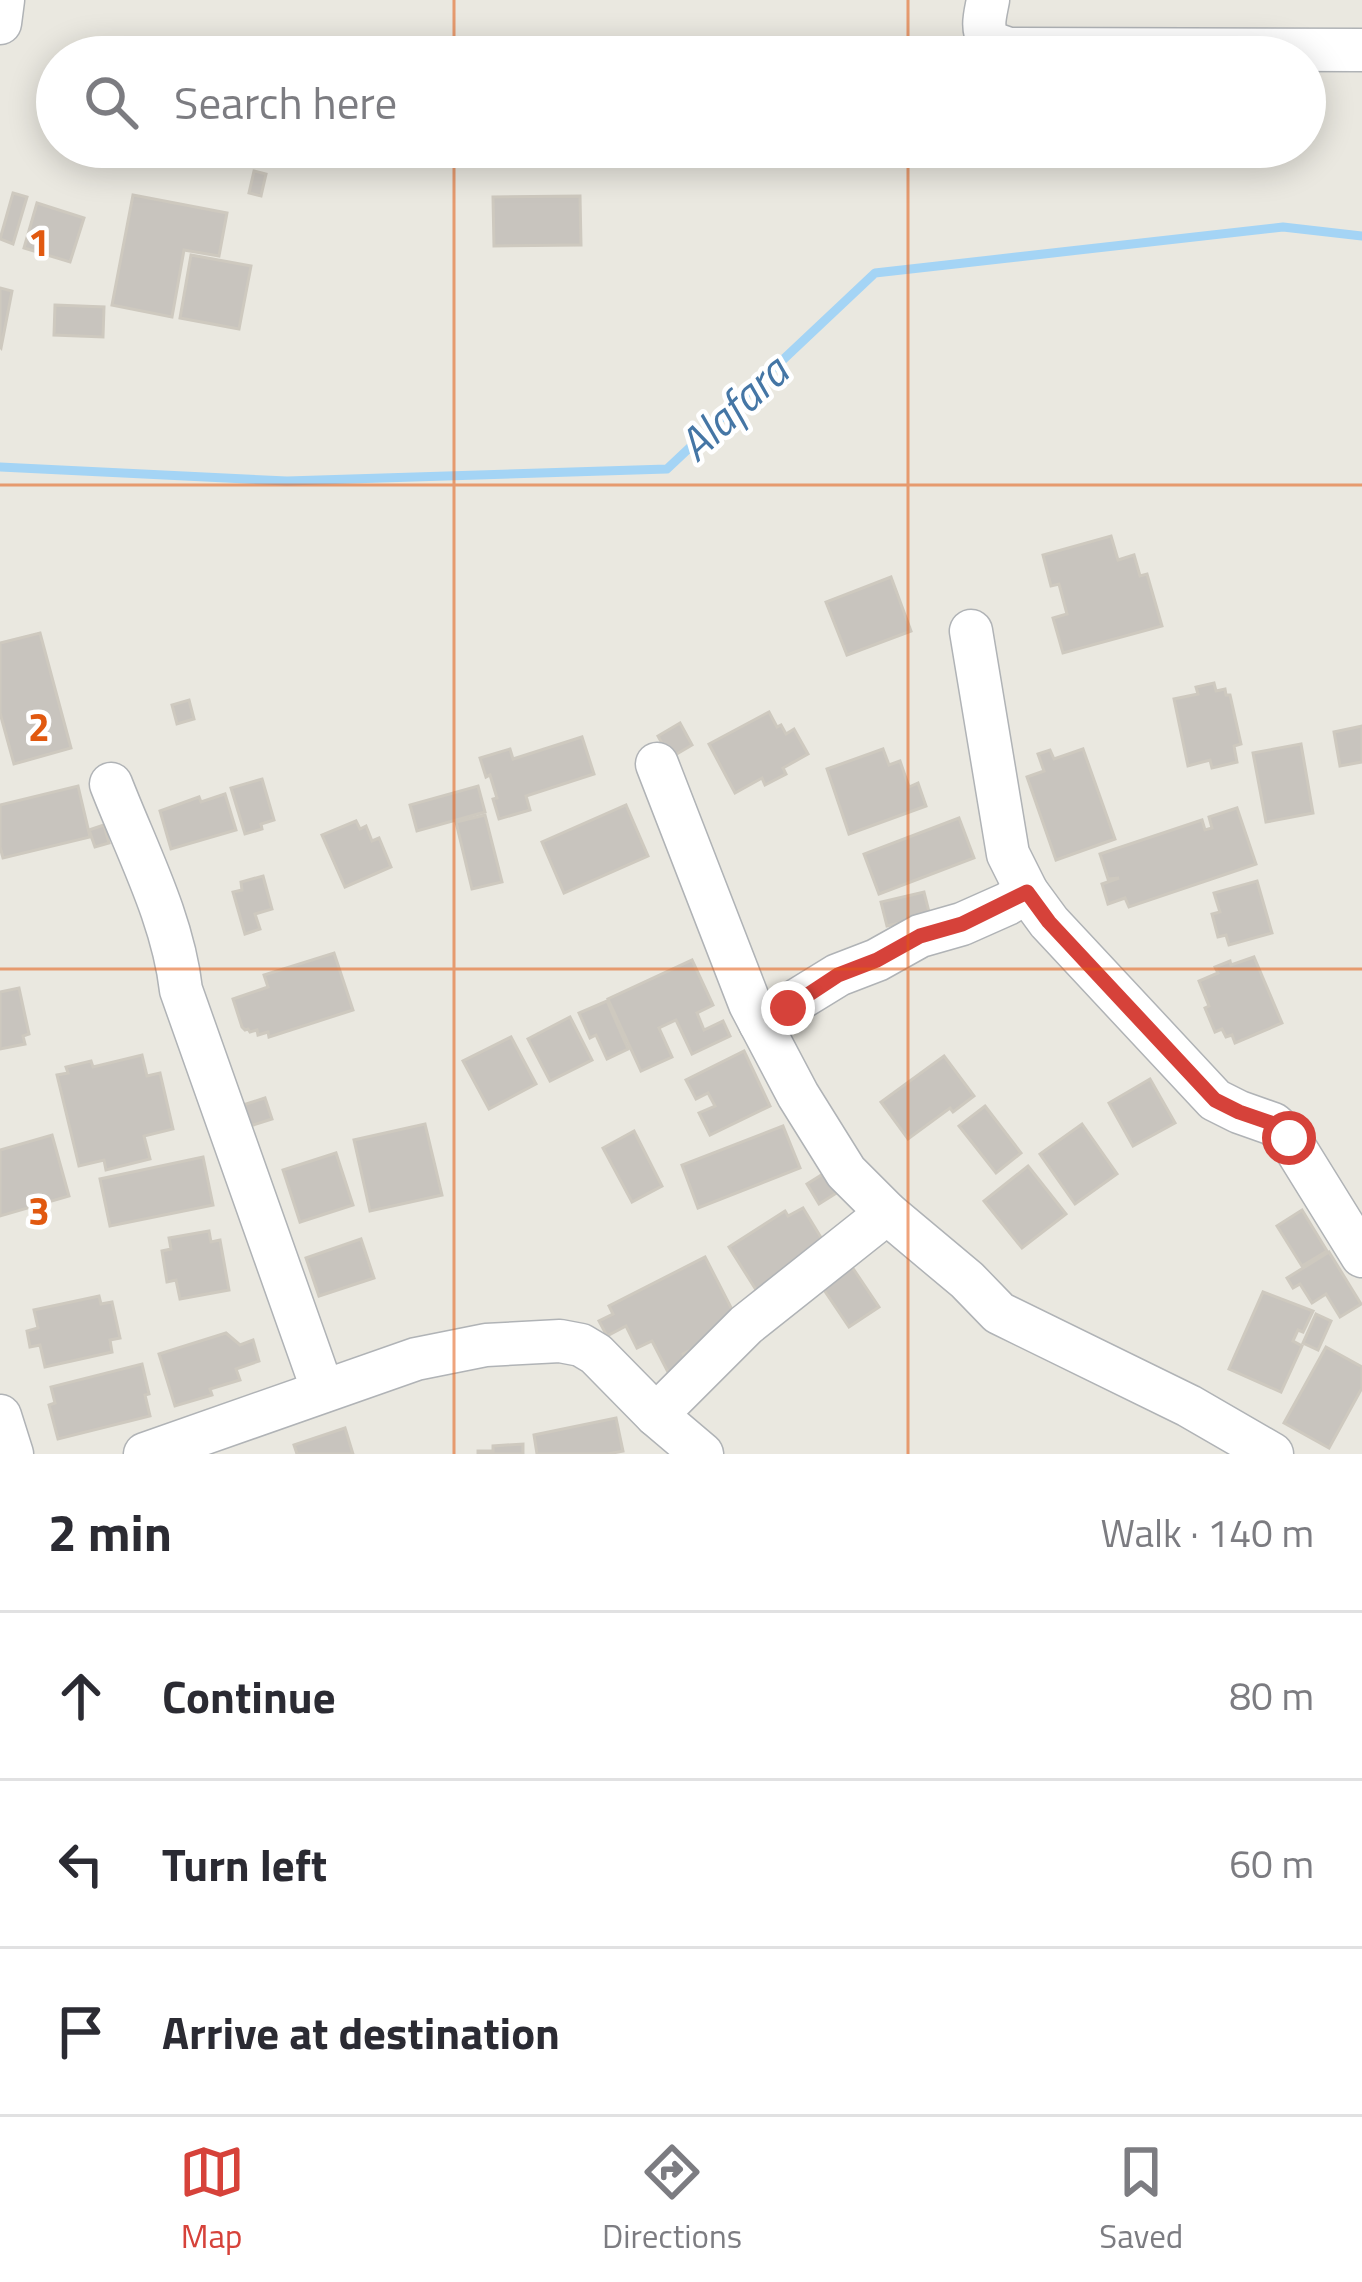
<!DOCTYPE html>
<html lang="en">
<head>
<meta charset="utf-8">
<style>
  :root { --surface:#fff; --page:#f7f7f7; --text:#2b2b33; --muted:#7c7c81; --line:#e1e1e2; --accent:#d6423a }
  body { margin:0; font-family:"Titillium Web",sans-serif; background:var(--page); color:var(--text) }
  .stop { position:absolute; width:36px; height:36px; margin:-27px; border:9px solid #d6423a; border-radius:50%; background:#fff }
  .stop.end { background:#d6423a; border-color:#fff; box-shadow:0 3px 12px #0008 }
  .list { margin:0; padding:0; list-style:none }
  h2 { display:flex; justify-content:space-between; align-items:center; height:156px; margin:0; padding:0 48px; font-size:51px }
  h2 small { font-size:39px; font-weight:400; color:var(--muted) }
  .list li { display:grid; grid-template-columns:78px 1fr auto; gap:36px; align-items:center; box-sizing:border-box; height:168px; padding:0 48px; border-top:3px solid var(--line) }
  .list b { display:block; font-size:45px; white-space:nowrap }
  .list em { font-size:39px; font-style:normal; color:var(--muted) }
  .icon { flex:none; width:66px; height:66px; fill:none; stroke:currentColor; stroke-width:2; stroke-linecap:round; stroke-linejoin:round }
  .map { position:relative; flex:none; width:1362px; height:1454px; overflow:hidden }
  .search { position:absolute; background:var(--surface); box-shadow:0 6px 30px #0003; left:36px; right:36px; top:36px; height:132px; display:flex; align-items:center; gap:30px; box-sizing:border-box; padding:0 42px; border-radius:66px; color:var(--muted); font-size:45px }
  .sheet { height:660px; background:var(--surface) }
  nav { display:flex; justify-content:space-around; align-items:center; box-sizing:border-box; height:168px; border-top:3px solid var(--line); background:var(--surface); font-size:33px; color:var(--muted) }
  nav a { display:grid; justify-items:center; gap:6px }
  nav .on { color:var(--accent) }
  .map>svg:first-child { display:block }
</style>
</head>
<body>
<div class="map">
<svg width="1362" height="1454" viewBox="0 0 1362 1454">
  <rect width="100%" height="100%" fill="#eae8e0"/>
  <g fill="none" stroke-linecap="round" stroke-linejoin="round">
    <path stroke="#a4d4f5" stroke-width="9" d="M 0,467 L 287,481 L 667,469 L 875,273 L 1283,227 L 1362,236"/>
  </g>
  <g fill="#c8c4be" stroke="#cec9bf" stroke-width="3">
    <path d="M 189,147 L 261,147 L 259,160 Z"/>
    <path d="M 495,147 L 603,147 L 603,155 L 496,156 Z"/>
    <path d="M 254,171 L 266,174 L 261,196 L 249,193 Z"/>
    <path d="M 13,193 L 27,197 L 13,244 L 0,239 Z"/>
    <path d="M 133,195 L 227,213 L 219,256 L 184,250 L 172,317 L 112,305 Z"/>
    <path d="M 580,196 L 581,245 L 494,246 L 493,197 Z"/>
    <path d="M 37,203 L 84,218 L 70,262 L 24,248 Z"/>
    <path d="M 191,255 L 251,266 L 239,329 L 180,318 Z"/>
    <path d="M 0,288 L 12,291 L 1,348 L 0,347 Z"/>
    <path d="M 55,305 L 104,307 L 103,337 L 54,335 Z"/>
    <path d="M 1111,536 L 1118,560 L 1134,555 L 1140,576 L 1147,574 L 1162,626 L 1063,653 L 1053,618 L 1067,614 L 1059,584 L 1051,586 L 1043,555 Z"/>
    <path d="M 891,577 L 911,631 L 847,655 L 826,602 Z"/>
    <path d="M 40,633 L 71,748 L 14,764 L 0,713 L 0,643 Z"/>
    <path d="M 1214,683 L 1216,691 L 1225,689 L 1226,695 L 1230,695 L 1241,744 L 1234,746 L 1237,762 L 1212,768 L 1210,760 L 1188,766 L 1174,699 L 1198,694 L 1196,687 Z"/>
    <path d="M 189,700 L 194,719 L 177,724 L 172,705 Z"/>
    <path d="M 769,712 L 777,727 L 781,725 L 786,734 L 794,729 L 808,754 L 783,768 L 786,774 L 765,785 L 762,778 L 735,793 L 709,744 Z"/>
    <path d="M 680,723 L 692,745 L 670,758 L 658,736 Z"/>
    <path d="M 1362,726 L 1362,762 L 1340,766 L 1334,732 Z"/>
    <path d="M 582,737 L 594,774 L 526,796 L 530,810 L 499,819 L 493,799 L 497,798 L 490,775 L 486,777 L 480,758 L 510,749 L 513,759 Z"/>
    <path d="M 1301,744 L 1313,813 L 1266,822 L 1253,753 Z"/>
    <path d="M 883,749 L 889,765 L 900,761 L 909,787 L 918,783 L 926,806 L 849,834 L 827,769 Z"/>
    <path d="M 1083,749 L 1115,839 L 1056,860 L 1027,777 L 1044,771 L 1038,754 L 1050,750 L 1054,759 Z"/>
    <path d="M 262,779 L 274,820 L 261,824 L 262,829 L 245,834 L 231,788 Z"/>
    <path d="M 78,786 L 90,837 L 3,858 L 0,847 L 0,805 Z"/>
    <path d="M 478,786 L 485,812 L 417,831 L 410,805 Z"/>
    <path d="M 225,794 L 236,830 L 171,849 L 160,811 L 199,797 L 201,802 Z"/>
    <path d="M 626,805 L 648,856 L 564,893 L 542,842 Z"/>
    <path d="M 1237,808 L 1256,864 L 1129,907 L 1125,898 L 1108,904 L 1102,884 L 1119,878 L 1108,879 L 1100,854 L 1202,820 L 1205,830 L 1212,828 L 1209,817 Z"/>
    <path d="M 485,815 L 502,882 L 472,889 L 456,822 Z"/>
    <path d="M 959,818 L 974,858 L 879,894 L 864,854 Z"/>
    <path d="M 356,821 L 360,829 L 366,826 L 372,841 L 379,838 L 391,867 L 345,887 L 322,835 Z"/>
    <path d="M 104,825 L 109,843 L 95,847 L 89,830 Z"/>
    <path d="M 263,876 L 272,909 L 255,914 L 260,929 L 245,934 L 233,892 L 242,890 L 241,882 Z"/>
    <path d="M 1257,881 L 1272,933 L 1229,945 L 1226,935 L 1218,937 L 1212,914 L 1220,912 L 1214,893 Z"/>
    <path d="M 924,892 L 930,916 L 887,926 L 881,902 Z"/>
    <path d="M 334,953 L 353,1010 L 269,1037 L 268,1032 L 258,1035 L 257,1030 L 250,1032 L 248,1029 L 245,1030 L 242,1027 L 233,999 L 268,987 L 264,975 Z"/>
    <path d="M 1254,957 L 1282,1023 L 1235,1043 L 1232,1035 L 1226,1037 L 1222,1029 L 1215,1032 L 1205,1008 L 1209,1006 L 1199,981 L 1218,973 L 1215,967 L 1230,961 L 1231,965 Z"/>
    <path d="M 692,960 L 713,1005 L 697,1013 L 704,1030 L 723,1021 L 730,1036 L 692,1054 L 676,1020 L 659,1028 L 672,1057 L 641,1071 L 608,999 Z"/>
    <path d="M 19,988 L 29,1034 L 23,1036 L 25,1044 L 0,1049 L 0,992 Z"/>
    <path d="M 607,1001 L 628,1049 L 607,1059 L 596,1035 L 590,1038 L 579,1013 Z"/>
    <path d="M 570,1017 L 592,1060 L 550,1081 L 528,1039 Z"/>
    <path d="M 511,1037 L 536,1084 L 489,1109 L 463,1061 Z"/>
    <path d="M 744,1051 L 770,1106 L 710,1135 L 699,1113 L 715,1106 L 708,1093 L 696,1099 L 686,1080 Z"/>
    <path d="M 142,1055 L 147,1076 L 160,1073 L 173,1129 L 144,1136 L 150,1159 L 106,1170 L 104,1160 L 79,1166 L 57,1075 L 68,1073 L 66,1067 L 91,1061 L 93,1067 Z"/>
    <path d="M 944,1056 L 974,1096 L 953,1112 L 950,1108 L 908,1139 L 881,1102 Z"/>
    <path d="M 1150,1079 L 1175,1123 L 1133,1146 L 1109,1103 Z"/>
    <path d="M 265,1098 L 272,1119 L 247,1127 L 240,1106 Z"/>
    <path d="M 985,1106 L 1021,1153 L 996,1173 L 959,1126 Z"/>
    <path d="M 425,1124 L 442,1195 L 370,1211 L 354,1140 Z"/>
    <path d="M 1082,1124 L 1117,1174 L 1075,1204 L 1040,1154 Z"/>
    <path d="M 783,1126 L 800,1168 L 698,1208 L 682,1165 Z"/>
    <path d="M 634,1131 L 662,1186 L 632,1202 L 603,1148 Z"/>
    <path d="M 52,1135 L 69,1196 L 0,1216 L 0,1150 Z"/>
    <path d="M 336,1153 L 353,1205 L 300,1222 L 283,1170 Z"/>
    <path d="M 203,1157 L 213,1205 L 110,1226 L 100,1179 Z"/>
    <path d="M 1028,1166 L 1066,1214 L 1022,1248 L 984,1201 Z"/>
    <path d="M 826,1172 L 838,1192 L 819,1204 L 807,1184 Z"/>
    <path d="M 803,1208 L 828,1249 L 758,1293 L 729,1247 L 785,1211 L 788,1216 Z"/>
    <path d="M 1302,1210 L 1327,1251 L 1302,1266 L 1277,1226 Z"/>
    <path d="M 209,1231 L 211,1242 L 220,1240 L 229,1290 L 180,1299 L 176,1280 L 167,1282 L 162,1251 L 171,1249 L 169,1238 Z"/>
    <path d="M 361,1239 L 374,1278 L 319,1296 L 306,1258 Z"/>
    <path d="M 1329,1252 L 1361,1304 L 1340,1317 L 1326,1294 L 1312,1303 L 1300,1284 L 1293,1288 L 1287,1278 Z"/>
    <path d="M 705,1257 L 740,1325 L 683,1354 L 688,1364 L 669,1374 L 652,1341 L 637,1348 L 626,1326 L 607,1336 L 599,1321 L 613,1314 L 609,1306 Z"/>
    <path d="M 850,1264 L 879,1307 L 849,1327 L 820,1284 Z"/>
    <path d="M 1263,1292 L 1313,1311 L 1303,1332 L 1298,1330 L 1293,1341 L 1302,1346 L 1281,1392 L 1229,1369 Z"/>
    <path d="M 99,1296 L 101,1304 L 112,1302 L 120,1338 L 110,1340 L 112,1352 L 45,1367 L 40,1345 L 30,1347 L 27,1331 L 38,1328 L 34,1310 Z"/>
    <path d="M 1316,1314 L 1331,1321 L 1318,1350 L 1303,1343 Z"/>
    <path d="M 226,1333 L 240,1345 L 253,1340 L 259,1361 L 236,1369 L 240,1380 L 210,1389 L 212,1395 L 175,1406 L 159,1354 Z"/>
    <path d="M 1326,1347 L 1362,1367 L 1362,1388 L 1329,1448 L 1284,1423 Z"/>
    <path d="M 142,1364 L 149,1394 L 145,1395 L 150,1416 L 58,1439 L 49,1405 L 55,1403 L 51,1387 Z"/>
    <path d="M 616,1418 L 623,1451 L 608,1454 L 537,1454 L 534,1435 Z"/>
    <path d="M 345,1428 L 353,1454 L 297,1454 L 294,1445 Z"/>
    <path d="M 523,1444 L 523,1454 L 478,1454 L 478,1451 L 493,1451 L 493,1446 Z"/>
  </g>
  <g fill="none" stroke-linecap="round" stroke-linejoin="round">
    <g stroke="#b0b3b6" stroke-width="45">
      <g id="minor">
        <path d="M 988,0 C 985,16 981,27 989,42 L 1009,49 L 1362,50"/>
        <path d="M 0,23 L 3,0"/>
        <path d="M 971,631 L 1008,854 L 1027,892 L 1049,922 L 1215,1100 L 1239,1112 L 1273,1124 L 1289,1138 L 1362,1256"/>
        <path d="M 657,764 L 750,1004 L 798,1095 L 846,1172 L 887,1213 L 967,1280 L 999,1313 L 1189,1406 L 1272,1454"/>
        <path d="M 111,784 C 137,851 173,919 181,990 L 323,1391"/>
        <path d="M 760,1023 L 838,975 L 877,960 L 920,936 L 962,924 L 1007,904 L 1027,892"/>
        <path d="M 656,1415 L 746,1325 L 887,1213"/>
        <path d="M 0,1416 L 12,1454"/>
        <path d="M 145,1454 L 416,1359 L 486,1345 L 560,1341 L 581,1345 L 596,1354 L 656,1415 L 702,1454"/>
      </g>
    </g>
    <use href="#minor" stroke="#fff" stroke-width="42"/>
  </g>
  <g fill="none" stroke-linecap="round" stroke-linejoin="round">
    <path stroke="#d6423a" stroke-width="15" d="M 788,1008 L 838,975 L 877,960 L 920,936 L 962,924 L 1027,892 L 1049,922 L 1215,1100 L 1239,1112 L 1274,1124 L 1289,1138"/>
  </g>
  <path fill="none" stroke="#e15910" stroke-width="3" stroke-opacity="0.55" d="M 454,0 L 454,57M 908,0 L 908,57M 454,147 L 454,1454M 908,147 L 908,1454M 0,485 L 1362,485M 0,969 L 1362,969"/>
  <g text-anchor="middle" stroke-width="9" stroke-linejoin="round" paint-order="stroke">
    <g font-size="45" font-style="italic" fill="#4576a5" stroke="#fff">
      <text transform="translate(733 408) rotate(-43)" y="16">Alafara</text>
    </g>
  </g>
  <g font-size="39" text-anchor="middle" font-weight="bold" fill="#e15910" stroke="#fff" stroke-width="9" stroke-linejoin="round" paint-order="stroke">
    <text x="39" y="256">1</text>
    <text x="39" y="741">2</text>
    <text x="39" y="1225">3</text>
  </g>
</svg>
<div class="stop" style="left:1289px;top:1138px"></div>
<div class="stop end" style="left:788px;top:1008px"></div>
<div class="search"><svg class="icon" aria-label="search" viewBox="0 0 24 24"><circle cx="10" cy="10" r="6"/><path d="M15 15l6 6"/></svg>Search here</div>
</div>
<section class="sheet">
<h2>2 min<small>Walk · 140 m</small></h2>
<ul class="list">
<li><svg class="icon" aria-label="ahead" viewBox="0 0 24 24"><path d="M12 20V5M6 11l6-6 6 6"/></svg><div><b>Continue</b></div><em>80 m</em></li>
<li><svg class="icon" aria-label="left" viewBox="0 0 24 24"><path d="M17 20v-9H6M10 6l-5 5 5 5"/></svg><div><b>Turn left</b></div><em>60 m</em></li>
<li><svg class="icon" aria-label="arrive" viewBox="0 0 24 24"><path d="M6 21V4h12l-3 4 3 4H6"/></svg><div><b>Arrive at destination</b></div></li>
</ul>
</section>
<nav>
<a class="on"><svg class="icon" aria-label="map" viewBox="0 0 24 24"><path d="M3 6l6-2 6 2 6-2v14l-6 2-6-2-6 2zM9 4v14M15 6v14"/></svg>Map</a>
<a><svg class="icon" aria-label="directions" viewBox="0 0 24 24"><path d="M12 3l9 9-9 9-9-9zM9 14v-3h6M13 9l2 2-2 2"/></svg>Directions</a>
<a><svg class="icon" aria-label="saved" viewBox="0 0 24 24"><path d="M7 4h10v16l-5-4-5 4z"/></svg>Saved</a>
</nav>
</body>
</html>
